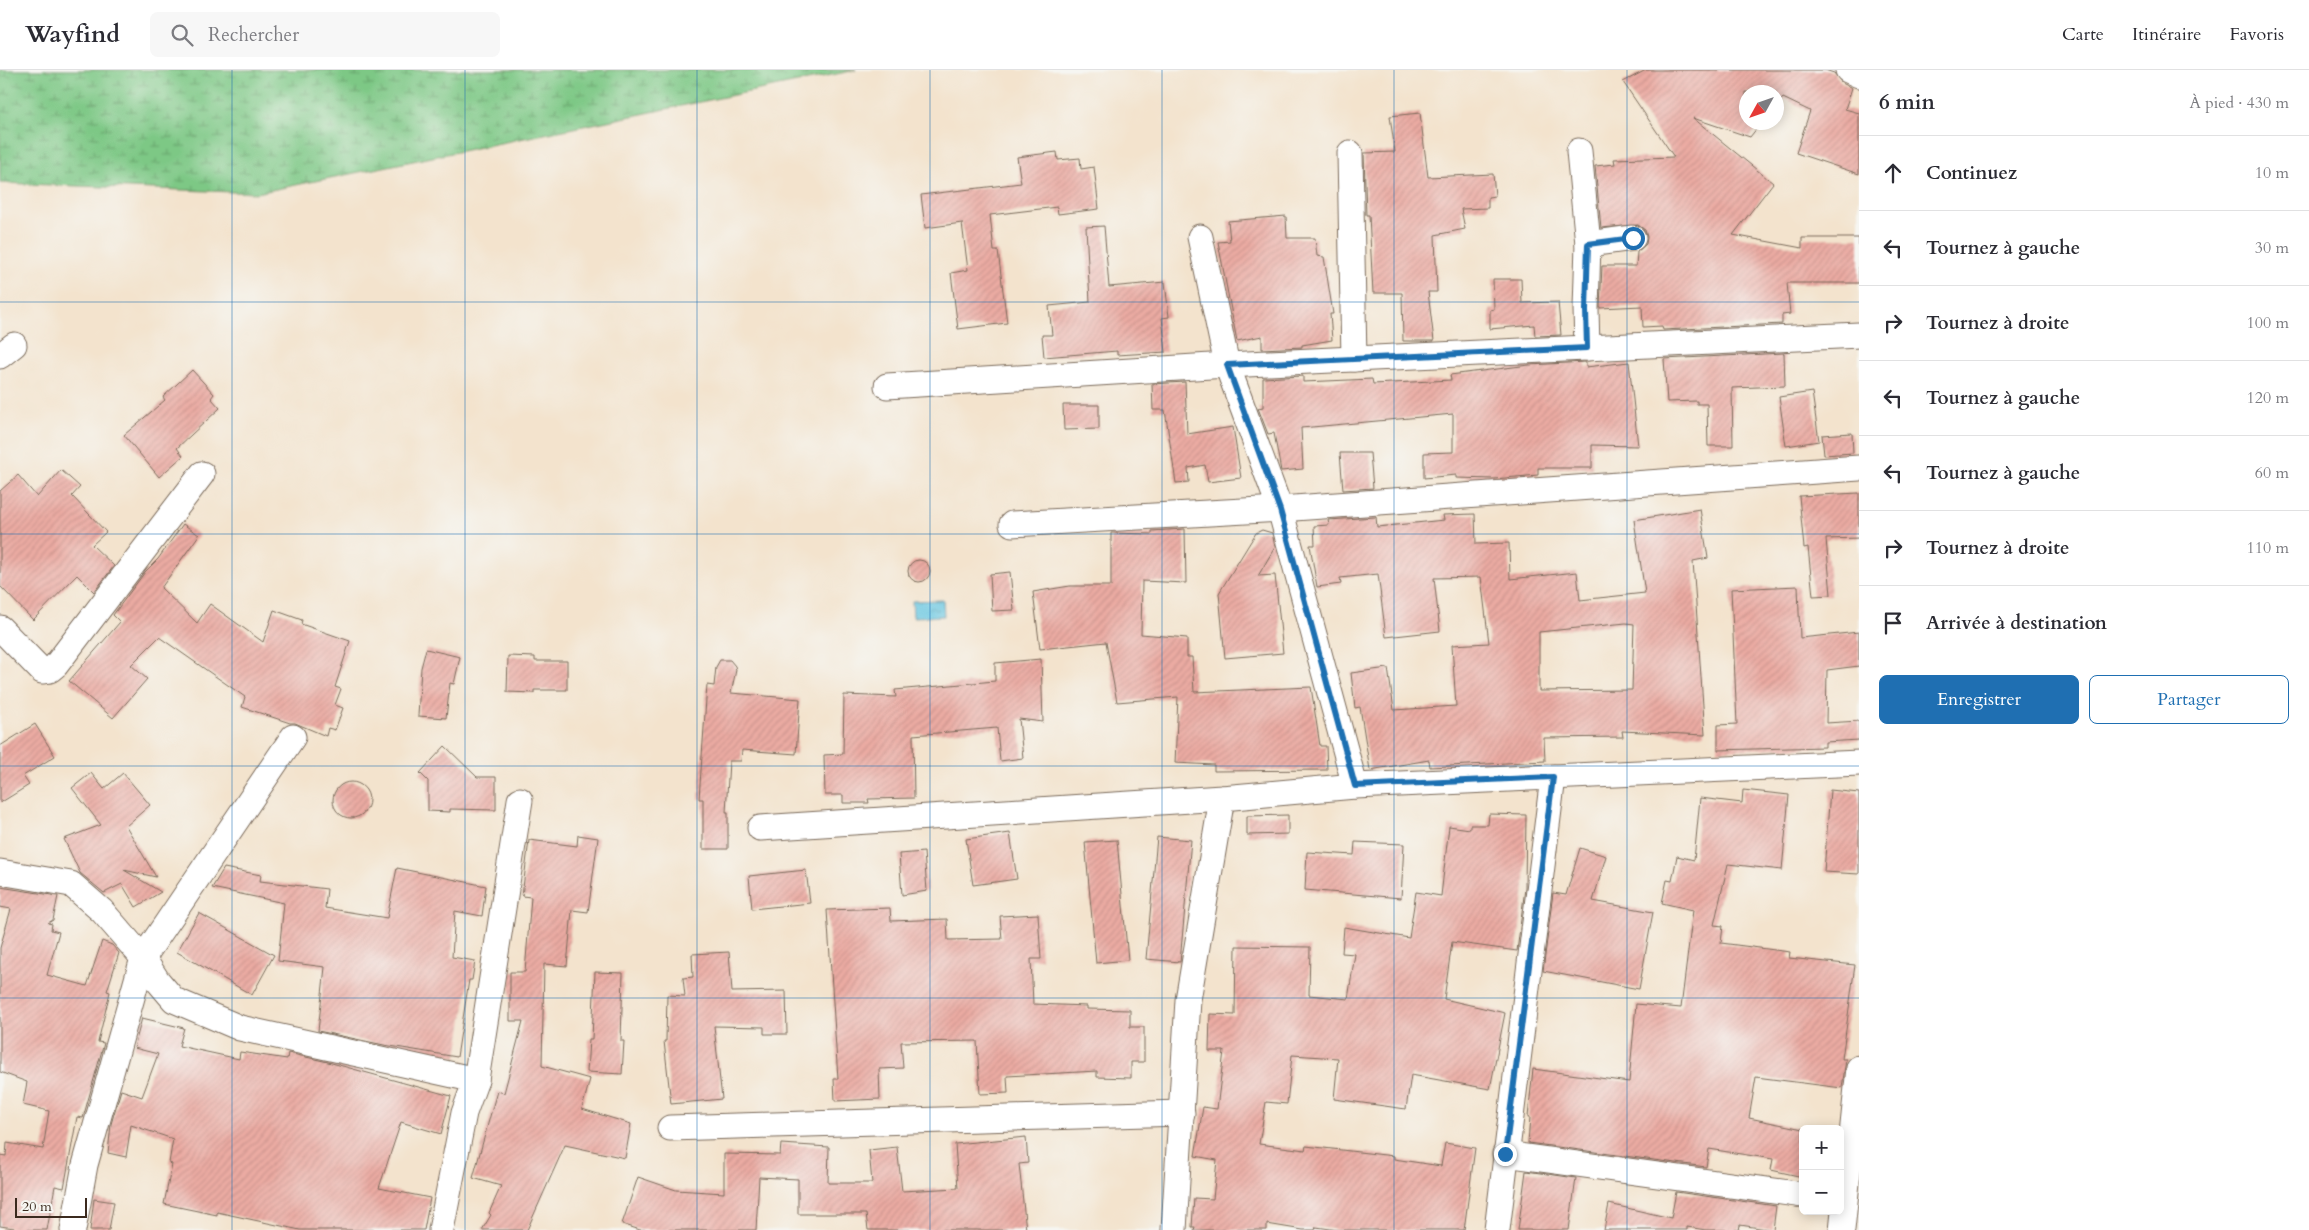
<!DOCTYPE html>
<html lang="fr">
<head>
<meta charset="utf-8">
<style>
  :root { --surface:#fff; --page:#f7f7f7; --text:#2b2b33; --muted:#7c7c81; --line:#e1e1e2; --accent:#1f6fb2 }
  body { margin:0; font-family:Cardo,serif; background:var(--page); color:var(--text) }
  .controls { position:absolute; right:15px; bottom:15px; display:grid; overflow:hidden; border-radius:8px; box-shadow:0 2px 12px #0003 }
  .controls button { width:45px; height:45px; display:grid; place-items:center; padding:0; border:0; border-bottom:1px solid var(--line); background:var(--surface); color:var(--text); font:25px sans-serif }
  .compass { position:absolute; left:1739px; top:15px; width:45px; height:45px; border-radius:50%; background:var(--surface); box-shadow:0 2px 12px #0003; rotate:230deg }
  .scale { position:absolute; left:15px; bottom:12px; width:72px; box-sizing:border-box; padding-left:5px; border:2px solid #3b2a1e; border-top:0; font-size:14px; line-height:18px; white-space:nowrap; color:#3b2a1e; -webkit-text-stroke:4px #f6f6f2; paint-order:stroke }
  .stop { position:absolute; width:15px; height:15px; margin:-11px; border:4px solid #1f6fb2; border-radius:50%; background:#fff }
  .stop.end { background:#1f6fb2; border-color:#fff; box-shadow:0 1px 5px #0008 }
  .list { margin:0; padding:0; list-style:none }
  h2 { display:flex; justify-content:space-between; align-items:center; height:65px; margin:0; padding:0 20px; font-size:21px }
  h2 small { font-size:16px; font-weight:400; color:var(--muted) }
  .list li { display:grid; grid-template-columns:32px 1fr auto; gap:15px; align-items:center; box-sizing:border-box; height:75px; padding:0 20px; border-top:1px solid var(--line) }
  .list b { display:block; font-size:19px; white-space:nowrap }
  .list em { font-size:16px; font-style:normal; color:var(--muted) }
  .actions { display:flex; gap:10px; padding:15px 20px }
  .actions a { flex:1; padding:11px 0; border:1px solid var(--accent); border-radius:8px; text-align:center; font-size:18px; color:var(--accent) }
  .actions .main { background:var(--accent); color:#fff }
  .icon { flex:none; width:28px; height:28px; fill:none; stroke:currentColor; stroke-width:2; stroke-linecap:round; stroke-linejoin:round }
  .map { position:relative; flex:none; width:1859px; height:1160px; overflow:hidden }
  header { display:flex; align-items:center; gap:30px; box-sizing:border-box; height:70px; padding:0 25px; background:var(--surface); border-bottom:1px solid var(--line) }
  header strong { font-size:24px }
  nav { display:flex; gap:28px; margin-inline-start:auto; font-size:18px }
  .search { width:350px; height:45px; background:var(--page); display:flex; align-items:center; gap:12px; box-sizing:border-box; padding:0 18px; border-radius:8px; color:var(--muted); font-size:19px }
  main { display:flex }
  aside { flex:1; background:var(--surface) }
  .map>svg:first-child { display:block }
</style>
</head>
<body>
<header>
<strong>Wayfind</strong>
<div class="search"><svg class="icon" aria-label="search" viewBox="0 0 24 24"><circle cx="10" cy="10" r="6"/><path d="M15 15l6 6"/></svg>Rechercher</div>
<nav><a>Carte</a><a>Itinéraire</a><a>Favoris</a></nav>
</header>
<main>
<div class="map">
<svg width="1859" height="1160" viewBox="0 0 1859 1160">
  <defs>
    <pattern id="wetland-marsh" width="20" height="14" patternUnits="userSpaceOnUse" patternTransform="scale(1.25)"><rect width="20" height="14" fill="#7dc885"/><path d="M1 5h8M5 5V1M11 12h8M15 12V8" fill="none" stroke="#68a36c"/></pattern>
    <pattern id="water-ripples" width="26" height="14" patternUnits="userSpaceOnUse" patternTransform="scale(1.25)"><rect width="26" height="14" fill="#62c4e0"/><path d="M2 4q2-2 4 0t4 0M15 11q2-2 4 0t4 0" fill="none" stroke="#529fb5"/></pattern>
    <pattern id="building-hatch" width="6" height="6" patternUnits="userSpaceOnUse" patternTransform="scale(1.25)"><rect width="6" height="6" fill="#ebaba3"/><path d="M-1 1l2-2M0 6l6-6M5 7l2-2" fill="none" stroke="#ca938c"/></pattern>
  </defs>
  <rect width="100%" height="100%" fill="#f6f6f2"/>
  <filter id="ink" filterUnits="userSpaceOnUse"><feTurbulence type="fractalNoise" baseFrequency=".02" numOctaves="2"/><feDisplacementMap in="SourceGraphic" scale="10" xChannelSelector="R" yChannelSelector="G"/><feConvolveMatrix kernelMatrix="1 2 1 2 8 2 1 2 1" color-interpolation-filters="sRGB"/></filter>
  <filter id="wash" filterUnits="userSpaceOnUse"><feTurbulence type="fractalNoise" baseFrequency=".0096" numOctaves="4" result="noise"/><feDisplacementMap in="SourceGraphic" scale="20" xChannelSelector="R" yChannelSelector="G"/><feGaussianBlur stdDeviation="1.12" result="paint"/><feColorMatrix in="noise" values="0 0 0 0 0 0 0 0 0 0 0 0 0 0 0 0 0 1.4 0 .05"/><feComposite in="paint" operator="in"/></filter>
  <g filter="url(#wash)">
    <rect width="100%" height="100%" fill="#f3e3cd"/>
    <path fill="url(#wetland-marsh)" stroke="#5c7952" d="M 0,0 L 856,0 L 257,123 L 0,113 Z"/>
    <path fill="url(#water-ripples)" stroke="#4e777f" d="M 943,530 L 944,546 L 913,547 L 912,531 Z"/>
    <g id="blocks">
      <g fill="url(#building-hatch)" fill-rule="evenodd">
        <path d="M 1646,0 L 1825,0 L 1834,3 L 1842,13 L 1852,18 L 1845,39 L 1859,43 L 1859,104 L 1796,83 L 1810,41 L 1783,28 L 1776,36 L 1776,22 L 1746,22 L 1746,52 L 1762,52 L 1750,67 L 1693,48 L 1773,113 L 1733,165 L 1802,178 L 1802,168 L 1859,168 L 1859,213 L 1787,213 L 1790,244 L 1782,245 L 1782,254 L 1663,260 L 1662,256 L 1643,257 L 1642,236 L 1600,238 L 1602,196 L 1636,196 L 1637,182 L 1646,174 L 1647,167 L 1645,160 L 1638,155 L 1601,158 L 1595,96 L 1615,94 L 1614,89 L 1674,87 L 1623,12 Z"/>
        <path d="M 1420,43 L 1428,107 L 1493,104 L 1495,126 L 1488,127 L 1488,138 L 1461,139 L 1465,159 L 1435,165 L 1437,222 L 1428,222 L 1434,271 L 1403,271 L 1402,223 L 1373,223 L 1369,145 L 1366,145 L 1364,83 L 1395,82 L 1390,46 Z"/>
        <path d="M 1057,82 L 1058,90 L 1080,88 L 1081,99 L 1094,97 L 1099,139 L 1058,144 L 1057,137 L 990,145 L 994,181 L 998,181 L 1007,253 L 958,259 L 951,203 L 968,200 L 962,153 L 925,158 L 921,125 L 1021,113 L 1017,87 Z"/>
        <path d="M 1286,146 L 1287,168 L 1315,168 L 1317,186 L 1324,187 L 1333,244 L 1330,244 L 1332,270 L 1302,275 L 1302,277 L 1262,279 L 1262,266 L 1237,271 L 1218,172 L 1230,171 L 1228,151 Z"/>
        <path d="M 1104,156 L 1109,217 L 1165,212 L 1169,247 L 1162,248 L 1166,282 L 1117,285 L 1117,281 L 1044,287 L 1042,265 L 1052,265 L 1049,236 L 1090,232 L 1086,157 Z"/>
        <path d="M 1493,209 L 1521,209 L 1522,233 L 1558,232 L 1561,265 L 1535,266 L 1534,255 L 1490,259 L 1490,240 L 1494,239 Z"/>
        <path d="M 1784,283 L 1785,316 L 1732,318 L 1733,376 L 1708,376 L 1707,334 L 1697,334 L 1697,331 L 1667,332 L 1664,289 Z"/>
        <path d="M 1586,292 L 1586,297 L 1629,292 L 1638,376 L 1592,375 L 1592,398 L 1538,398 L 1538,405 L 1494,409 L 1456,408 L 1456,405 L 1424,408 L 1424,383 L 1453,382 L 1453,344 L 1301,358 L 1303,399 L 1281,401 L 1274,363 L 1268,364 L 1258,338 L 1263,337 L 1263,308 L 1303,306 L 1303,312 L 1372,309 L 1373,314 L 1451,310 L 1450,305 L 1529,295 Z"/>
        <path d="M 192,300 L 214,324 L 211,328 L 220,338 L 177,378 L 183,386 L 159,407 L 124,365 L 165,330 L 163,327 Z"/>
        <path d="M 1185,312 L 1187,364 L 1233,357 L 1241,408 L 1208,412 L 1205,395 L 1188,398 L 1189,412 L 1176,413 L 1165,340 L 1153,340 L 1152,314 Z"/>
        <path d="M 1812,322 L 1819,371 L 1786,376 L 1779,327 Z"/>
        <path d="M 1063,335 L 1099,335 L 1099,359 L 1064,360 Z"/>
        <path d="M 1852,363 L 1853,383 L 1824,385 L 1822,365 Z"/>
        <path d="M 1340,383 L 1370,383 L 1373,418 L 1343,420 Z"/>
        <path d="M 61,400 L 80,417 L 72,426 L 106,462 L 92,475 L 114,496 L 94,522 L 77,505 L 33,550 L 0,516 L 0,421 L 18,405 L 37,427 Z"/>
        <path d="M 1859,423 L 1859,468 L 1826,469 L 1831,525 L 1813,526 L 1808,477 L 1804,478 L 1799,426 Z"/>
        <path d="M 1700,439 L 1708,488 L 1693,491 L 1705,665 L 1622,661 L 1623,667 L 1544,668 L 1545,691 L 1430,697 L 1429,690 L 1370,700 L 1360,637 L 1355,638 L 1351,603 L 1388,598 L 1394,640 L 1456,636 L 1452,575 L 1489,573 L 1481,507 L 1434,508 L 1440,561 L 1386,567 L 1378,504 L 1340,508 L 1341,514 L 1317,517 L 1310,475 L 1315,475 L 1314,456 L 1329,455 L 1328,450 L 1376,447 L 1377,457 L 1444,450 L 1443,445 L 1475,444 L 1476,474 L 1509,473 L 1510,509 L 1577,502 L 1580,530 L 1645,523 L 1634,450 ZM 1626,553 L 1634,554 L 1632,620 L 1539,621 L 1539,562 Z"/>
        <path d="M 183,454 L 199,465 L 161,518 L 197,553 L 210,534 L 263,572 L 274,540 L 302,550 L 301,554 L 350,571 L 335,617 L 341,619 L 335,635 L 343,638 L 335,660 L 328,658 L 326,666 L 295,653 L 290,653 L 242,637 L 245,627 L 159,567 L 131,595 L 147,609 L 113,648 L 69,611 L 120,552 L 113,545 L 145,502 L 158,489 Z"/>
        <path d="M 1185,459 L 1186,513 L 1142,511 L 1141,564 L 1187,568 L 1187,587 L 1192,587 L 1194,622 L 1311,617 L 1320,676 L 1326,676 L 1327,700 L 1214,701 L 1214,695 L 1175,693 L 1178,627 L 1117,632 L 1106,572 L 1040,579 L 1033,522 L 1070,516 L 1111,516 L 1111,463 L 1152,464 L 1152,461 Z"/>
        <path d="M 1262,460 L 1272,463 L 1275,477 L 1258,506 L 1275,505 L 1283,583 L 1225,588 L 1219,523 L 1256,463 Z"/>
        <circle cx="919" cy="501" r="11"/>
        <path d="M 1010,502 L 1014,540 L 992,541 L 990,504 Z"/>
        <path d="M 1798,516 L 1800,568 L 1859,562 L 1859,596 L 1827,600 L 1826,653 L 1859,651 L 1859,670 L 1825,672 L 1825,677 L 1718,680 L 1718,655 L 1737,654 L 1731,519 Z"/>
        <path d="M 426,579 L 460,587 L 454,614 L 450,613 L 446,648 L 418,646 L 421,598 Z"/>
        <path d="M 508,586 L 535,587 L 535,591 L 567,591 L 567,620 L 534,620 L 534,623 L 507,622 Z"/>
        <path d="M 1041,589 L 1043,652 L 1019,649 L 1023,688 L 1000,691 L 997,658 L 913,665 L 914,728 L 868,729 L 869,733 L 843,733 L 843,725 L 825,725 L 824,685 L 843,684 L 844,625 L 896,627 L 895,620 L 995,611 L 995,593 Z"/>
        <path d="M 720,590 L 730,590 L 735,596 L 736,600 L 731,623 L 800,629 L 796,684 L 742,680 L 741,691 L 729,691 L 726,742 L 728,742 L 728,779 L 703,779 L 703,729 L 699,729 L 707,615 L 714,616 L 716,597 Z"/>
        <path d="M 35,654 L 55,686 L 23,706 L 29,715 L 0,733 L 0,676 Z"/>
        <path d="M 445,676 L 477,707 L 496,707 L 496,740 L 450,739 L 450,742 L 428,741 L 428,711 L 420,703 Z"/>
        <path d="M 91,703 L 104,719 L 123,703 L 150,735 L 126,756 L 156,807 L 124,800 L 161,822 L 136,837 L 122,814 L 104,823 L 80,803 L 64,769 L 101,755 L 72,718 Z"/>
        <circle cx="351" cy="730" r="18"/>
        <path d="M 1743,720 L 1789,725 L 1782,800 L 1728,794 L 1714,855 L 1723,856 L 1721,873 L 1790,882 L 1789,888 L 1855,895 L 1842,989 L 1846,989 L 1842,1018 L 1756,1007 L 1749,1048 L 1803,1059 L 1803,1107 L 1771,1100 L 1773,1089 L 1709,1079 L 1706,1097 L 1528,1073 L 1530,1047 L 1528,1047 L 1533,999 L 1629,1012 L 1636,934 L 1681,938 L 1693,840 L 1662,833 L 1667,810 L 1672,811 L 1677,786 L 1694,790 L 1700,728 L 1742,733 Z"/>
        <path d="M 1830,720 L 1859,723 L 1859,804 L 1824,802 Z"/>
        <path d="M 1489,744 L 1526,745 L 1525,818 L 1517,881 L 1452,872 L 1444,929 L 1505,943 L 1490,1019 L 1411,1005 L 1406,1039 L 1334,1029 L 1338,988 L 1292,985 L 1287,1034 L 1266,1032 L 1259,1074 L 1305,1080 L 1306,1076 L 1394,1086 L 1394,1089 L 1441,1096 L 1445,1073 L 1475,1078 L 1464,1160 L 1338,1160 L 1316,1157 L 1315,1160 L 1303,1160 L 1267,1154 L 1267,1160 L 1194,1160 L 1195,1157 L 1192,1157 L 1194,1128 L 1213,1129 L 1217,1090 L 1195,1086 L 1203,1037 L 1217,1039 L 1224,981 L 1209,981 L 1210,944 L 1235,945 L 1236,876 L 1310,877 L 1309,925 L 1348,929 L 1355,884 L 1342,883 L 1344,857 L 1409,868 L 1416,822 L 1441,826 L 1449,756 L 1470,759 L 1470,755 L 1488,755 Z"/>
        <path d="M 1288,745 L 1288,764 L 1247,765 L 1247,746 Z"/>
        <path d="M 1010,763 L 1017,809 L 973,815 L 966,769 Z"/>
        <path d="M 578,765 L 598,768 L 588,842 L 572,840 L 567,896 L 544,894 L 542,996 L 590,1009 L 582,1039 L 631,1054 L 625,1088 L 565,1075 L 527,1160 L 482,1160 L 491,1145 L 489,1143 L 501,1116 L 473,1108 L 497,1021 L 504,1023 L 523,951 L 510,951 L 510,902 L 525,902 L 531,827 L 522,826 L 529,770 L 577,776 Z"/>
        <path d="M 1157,767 L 1191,770 L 1180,892 L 1146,889 Z"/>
        <path d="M 1117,770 L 1128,890 L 1096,893 L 1085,772 Z"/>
        <path d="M 1355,772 L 1404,774 L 1401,828 L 1305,820 L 1307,782 L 1354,785 Z"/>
        <path d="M 1580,778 L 1606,786 L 1593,831 L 1653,842 L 1639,919 L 1543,901 L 1553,823 L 1566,825 Z"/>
        <path d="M 924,782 L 927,821 L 902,825 L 899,784 Z"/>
        <path d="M 224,798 L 261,805 L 260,811 L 327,819 L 325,838 L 387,848 L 397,798 L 486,816 L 482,846 L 455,841 L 452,887 L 475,891 L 472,910 L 469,910 L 457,987 L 384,975 L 318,961 L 325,897 L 278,891 L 284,833 L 212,818 Z"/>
        <path d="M 806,800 L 810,833 L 752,839 L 749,806 Z"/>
        <path d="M 0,817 L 58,826 L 53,850 L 48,853 L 52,854 L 51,860 L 59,862 L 47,905 L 87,916 L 102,871 L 112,875 L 119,883 L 107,921 L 110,922 L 98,972 L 104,973 L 83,1048 L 77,1047 L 64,1118 L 55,1116 L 47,1160 L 13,1160 L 14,1158 L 0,1156 L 0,1085 L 6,1086 L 7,1073 L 43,1079 L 49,1041 L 23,1035 L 27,1012 L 0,1002 L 0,878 L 11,839 L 0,837 Z"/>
        <path d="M 890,838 L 891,851 L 947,849 L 948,870 L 1002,869 L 1000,846 L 1038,844 L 1041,889 L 1031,889 L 1033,934 L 1087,936 L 1087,939 L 1130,940 L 1130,957 L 1144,957 L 1144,992 L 1131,992 L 1131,1008 L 1097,1007 L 1097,1001 L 1007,1006 L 1008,1023 L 980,1024 L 977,971 L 901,972 L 903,998 L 879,999 L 880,1029 L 835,1031 L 834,1009 L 838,1009 L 827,840 Z"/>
        <path d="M 199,843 L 274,885 L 252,925 L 177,882 Z"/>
        <path d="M 729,882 L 732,922 L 786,921 L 787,964 L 764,964 L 764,957 L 714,956 L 722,1029 L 671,1034 L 664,971 L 666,971 L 667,925 L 685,926 L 683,908 L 693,907 L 692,884 Z"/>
        <path d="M 595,902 L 623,903 L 621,971 L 624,971 L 622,1004 L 587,1002 L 589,969 L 592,969 Z"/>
        <path d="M 142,948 L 184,958 L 179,976 L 239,989 L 240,982 L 287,989 L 288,983 L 328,992 L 451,1026 L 441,1064 L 401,1052 L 379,1118 L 430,1128 L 424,1160 L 300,1160 L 217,1142 L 217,1145 L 164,1134 L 172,1094 L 169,1093 L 173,1069 L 131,1055 L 126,1087 L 108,1083 L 111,1054 L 121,1020 L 142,1027 L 158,984 L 134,978 Z"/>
        <path d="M 1026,1067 L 1028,1093 L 1019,1094 L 1026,1160 L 868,1160 L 866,1144 L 798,1144 L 798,1109 L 759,1107 L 756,1160 L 640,1160 L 622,1154 L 638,1107 L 676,1120 L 724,1123 L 724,1084 L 780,1085 L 781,1074 L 829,1077 L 828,1113 L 872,1113 L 869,1080 L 897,1077 L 902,1121 L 958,1118 L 955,1074 Z"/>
        <path d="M 1526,1101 L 1576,1108 L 1569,1160 L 1518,1160 Z"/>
        <path d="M 1676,1122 L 1776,1136 L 1773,1160 L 1740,1155 L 1739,1160 L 1706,1160 L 1687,1157 L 1687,1160 L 1604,1160 L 1609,1134 L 1671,1148 Z"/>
        <path d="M 94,1129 L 114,1132 L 109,1160 L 90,1160 Z"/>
      </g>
    </g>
  </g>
  <g filter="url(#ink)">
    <use href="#blocks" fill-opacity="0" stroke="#7b6b5b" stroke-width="1"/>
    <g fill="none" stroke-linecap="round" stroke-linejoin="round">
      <g stroke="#7b6b5b" stroke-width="27">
        <g id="minor">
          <path d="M 1848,0 L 1859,5"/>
          <path d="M 1579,81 L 1588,174 L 1586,239 L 1587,278"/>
          <path d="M 1350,83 L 1354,289"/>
          <path d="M 1200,167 L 1227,295 L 1280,439 L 1355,716"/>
          <path d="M 1588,174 L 1633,168"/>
          <path d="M 0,286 L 14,275"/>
          <path d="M 887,316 L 1227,295 L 1859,265"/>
          <path d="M 1012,454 L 1280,439 L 1859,398"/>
          <path d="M 0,558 L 42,601 L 50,600 L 56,595 L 202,404"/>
          <path d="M 760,758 L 1222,728 L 1355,716 L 1859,693"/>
          <path d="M 0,802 L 71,814 L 102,841 L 143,888 L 157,910 L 174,930 L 240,958 L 476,1010 L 464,1043 L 441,1160"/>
          <path d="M 476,1010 L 520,730"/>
          <path d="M 670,1058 L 1182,1043"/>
          <path d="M 1505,1084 L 1803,1125"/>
          <path d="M 73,1160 L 85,1095 L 143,888 L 293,667"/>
          <path d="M 1174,1160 L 1188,930 L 1222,728"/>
          <path d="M 1497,1160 L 1553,707"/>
          <path d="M 1842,1160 L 1859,998"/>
        </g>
      </g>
      <use href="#minor" stroke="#fff" stroke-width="25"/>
    </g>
  </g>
  <g fill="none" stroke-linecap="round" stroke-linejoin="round" filter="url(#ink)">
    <path stroke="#1f6fb2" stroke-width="6" d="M 1505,1084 L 1553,707 L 1355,716 L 1280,440 L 1227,295 L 1587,278 L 1586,240 L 1588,174 L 1633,168"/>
  </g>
  <path fill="none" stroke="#1f6fb2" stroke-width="1" stroke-opacity="0.55" d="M 232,0 L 232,1160M 465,0 L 465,1160M 697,0 L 697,1160M 930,0 L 930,1160M 1162,0 L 1162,1160M 1394,0 L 1394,1160M 1627,0 L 1627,1160M 0,232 L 1859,232M 0,464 L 1859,464M 0,696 L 1859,696M 0,928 L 1859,928"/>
</svg>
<div class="controls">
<button>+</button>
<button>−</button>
</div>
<svg class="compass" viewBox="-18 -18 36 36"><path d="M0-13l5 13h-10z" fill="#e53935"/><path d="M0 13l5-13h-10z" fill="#7c7c81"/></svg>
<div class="scale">20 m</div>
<div class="stop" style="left:1633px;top:168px"></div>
<div class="stop end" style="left:1505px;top:1084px"></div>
</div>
<aside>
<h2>6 min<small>À pied · 430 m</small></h2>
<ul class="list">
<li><svg class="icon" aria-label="ahead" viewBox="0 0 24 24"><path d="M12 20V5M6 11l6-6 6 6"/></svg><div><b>Continuez</b></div><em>10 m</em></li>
<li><svg class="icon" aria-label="left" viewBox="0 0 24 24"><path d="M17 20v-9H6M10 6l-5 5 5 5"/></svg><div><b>Tournez à gauche</b></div><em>30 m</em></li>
<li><svg class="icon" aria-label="right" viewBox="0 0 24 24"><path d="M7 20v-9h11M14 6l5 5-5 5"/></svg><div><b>Tournez à droite</b></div><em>100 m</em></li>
<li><svg class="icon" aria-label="left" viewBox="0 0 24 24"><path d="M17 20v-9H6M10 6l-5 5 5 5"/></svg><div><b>Tournez à gauche</b></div><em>120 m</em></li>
<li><svg class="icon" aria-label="left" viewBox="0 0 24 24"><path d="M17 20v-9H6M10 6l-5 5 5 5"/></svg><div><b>Tournez à gauche</b></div><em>60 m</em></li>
<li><svg class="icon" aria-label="right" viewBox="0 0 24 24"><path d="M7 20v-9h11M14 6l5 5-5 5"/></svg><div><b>Tournez à droite</b></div><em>110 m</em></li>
<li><svg class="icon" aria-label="arrive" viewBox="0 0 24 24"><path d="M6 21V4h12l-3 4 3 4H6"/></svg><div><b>Arrivée à destination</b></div></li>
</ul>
<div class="actions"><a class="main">Enregistrer</a><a>Partager</a></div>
</aside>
</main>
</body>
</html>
